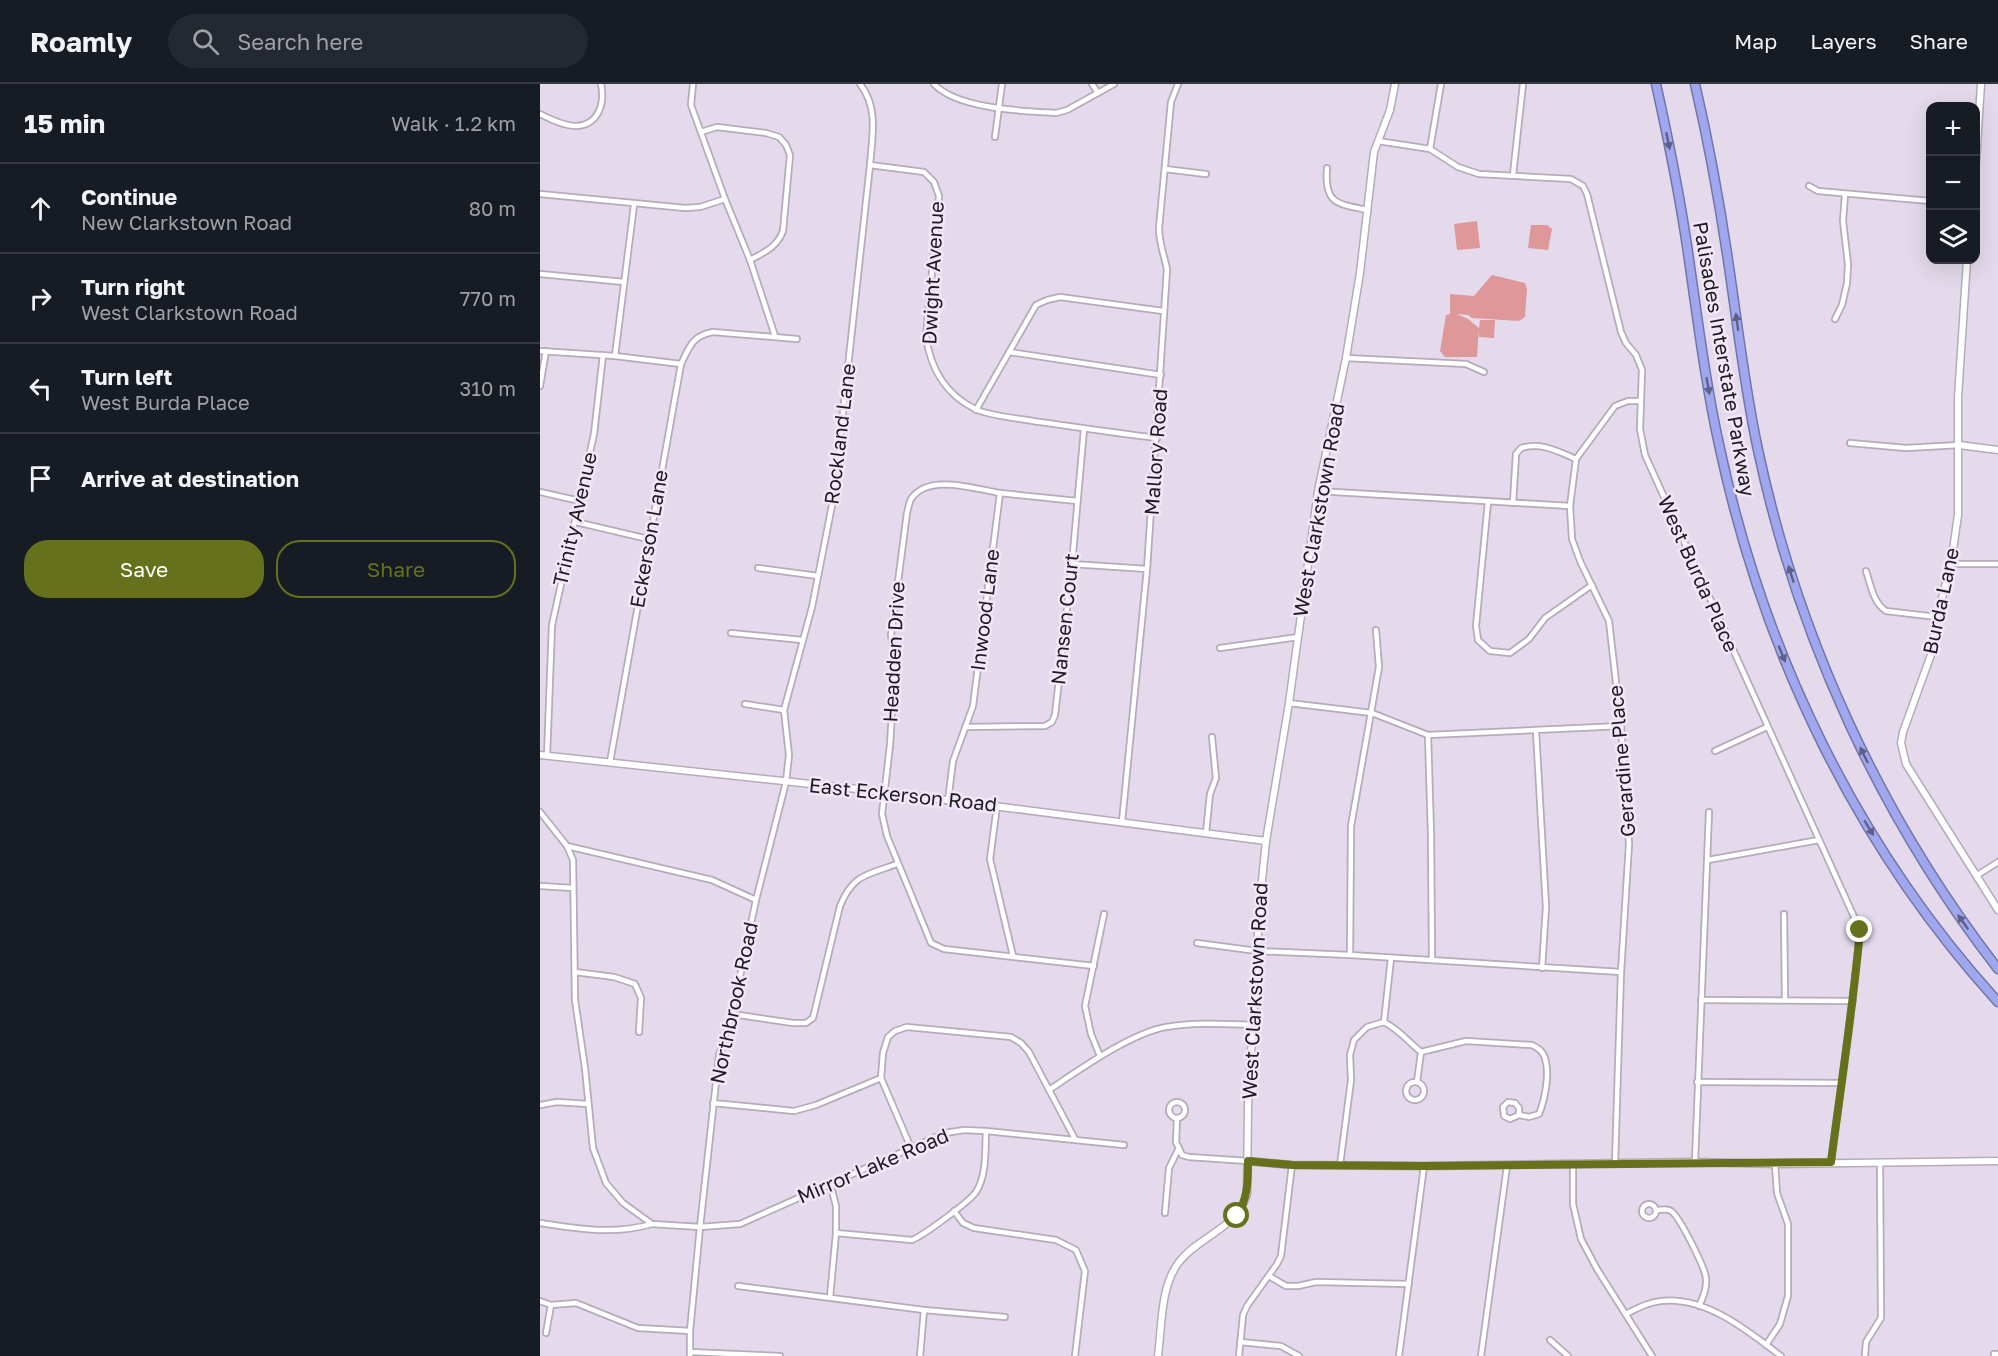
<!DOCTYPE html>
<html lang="en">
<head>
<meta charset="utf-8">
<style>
  :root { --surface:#171b24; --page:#242831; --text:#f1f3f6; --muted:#9ea1a6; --line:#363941; --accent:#65711b }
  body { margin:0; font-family:"Golos Text",sans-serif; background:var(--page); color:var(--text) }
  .controls { position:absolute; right:18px; top:18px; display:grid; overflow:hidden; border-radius:12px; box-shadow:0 6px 24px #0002 }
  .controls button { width:54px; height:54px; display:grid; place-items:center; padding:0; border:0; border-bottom:2px solid var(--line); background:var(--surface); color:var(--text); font:30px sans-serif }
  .stop { position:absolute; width:18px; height:18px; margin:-14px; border:4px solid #65711b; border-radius:50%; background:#fff }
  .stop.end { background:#65711b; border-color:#fff; box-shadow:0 2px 6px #0008 }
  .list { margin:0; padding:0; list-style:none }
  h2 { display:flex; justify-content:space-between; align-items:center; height:78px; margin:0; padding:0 24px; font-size:26px }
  h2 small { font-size:20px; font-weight:400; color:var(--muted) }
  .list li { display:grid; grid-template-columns:39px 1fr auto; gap:18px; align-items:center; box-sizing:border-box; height:90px; padding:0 24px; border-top:2px solid var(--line) }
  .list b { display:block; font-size:22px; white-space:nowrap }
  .list p { margin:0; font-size:20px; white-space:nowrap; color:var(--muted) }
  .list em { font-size:20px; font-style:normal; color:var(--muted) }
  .actions { display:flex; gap:12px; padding:18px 24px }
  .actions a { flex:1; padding:14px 0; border:2px solid var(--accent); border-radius:24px; text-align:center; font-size:21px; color:var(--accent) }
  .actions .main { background:var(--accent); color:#fff }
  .icon { flex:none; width:33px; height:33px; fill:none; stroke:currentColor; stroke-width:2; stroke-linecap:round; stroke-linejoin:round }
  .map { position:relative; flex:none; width:1458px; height:1272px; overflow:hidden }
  header { display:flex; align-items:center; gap:36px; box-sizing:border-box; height:84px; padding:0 30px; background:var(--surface); border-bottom:2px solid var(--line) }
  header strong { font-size:28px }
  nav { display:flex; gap:33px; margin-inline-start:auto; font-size:21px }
  .search { width:420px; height:54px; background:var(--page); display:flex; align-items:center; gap:15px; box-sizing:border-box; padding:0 21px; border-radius:33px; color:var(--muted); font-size:22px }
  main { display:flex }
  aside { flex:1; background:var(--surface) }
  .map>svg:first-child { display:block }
</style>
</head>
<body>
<header>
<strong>Roamly</strong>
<div class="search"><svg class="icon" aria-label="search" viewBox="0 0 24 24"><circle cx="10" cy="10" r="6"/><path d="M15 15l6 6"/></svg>Search here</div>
<nav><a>Map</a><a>Layers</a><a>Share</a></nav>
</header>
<main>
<aside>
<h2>15 min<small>Walk · 1.2 km</small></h2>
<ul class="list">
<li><svg class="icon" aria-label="ahead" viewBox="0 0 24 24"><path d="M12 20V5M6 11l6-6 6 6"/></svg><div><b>Continue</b><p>New Clarkstown Road</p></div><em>80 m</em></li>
<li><svg class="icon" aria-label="right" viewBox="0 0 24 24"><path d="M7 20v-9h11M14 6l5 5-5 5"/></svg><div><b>Turn right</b><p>West Clarkstown Road</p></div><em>770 m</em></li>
<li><svg class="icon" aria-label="left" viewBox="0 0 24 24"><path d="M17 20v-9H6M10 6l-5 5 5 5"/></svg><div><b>Turn left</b><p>West Burda Place</p></div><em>310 m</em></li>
<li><svg class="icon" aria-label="arrive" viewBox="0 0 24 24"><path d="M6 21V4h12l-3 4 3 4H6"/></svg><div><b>Arrive at destination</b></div></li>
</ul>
<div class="actions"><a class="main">Save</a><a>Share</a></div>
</aside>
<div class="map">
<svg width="1458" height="1272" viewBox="0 0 1458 1272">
  <rect width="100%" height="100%" fill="#e4daeb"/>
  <g fill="#de9899">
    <path d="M 937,137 L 940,164 L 917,166 L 914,140 Z"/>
    <path d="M 991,141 L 1007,141 L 1012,145 L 1008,166 L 988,164 Z"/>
    <path d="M 952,191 L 985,199 L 987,205 L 985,233 L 979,237 L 932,234 L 928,231 L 917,230 L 928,235 L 939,244 L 940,236 L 955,236 L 954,254 L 939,253 L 939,245 L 937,273 L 905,273 L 900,267 L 906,231 L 910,230 L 910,210 L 934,212 Z"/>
  </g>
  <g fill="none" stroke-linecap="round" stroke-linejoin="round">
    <g stroke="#b5abbb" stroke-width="8">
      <g id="minor">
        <path d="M 153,0 L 151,21 L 185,115 L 210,176 L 235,252"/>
        <path d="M 394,0 C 417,25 483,27 516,29 L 527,26 L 574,0"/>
        <path d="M 552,0 L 558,9"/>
        <path d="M 0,30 C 10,35 24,42 36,42 C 59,41 65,19 61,0"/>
        <path d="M 161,48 L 177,43 L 226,49 L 239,53 L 246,61 L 250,71 L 243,147 C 237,163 225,168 210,176"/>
        <path d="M 455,53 L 462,0"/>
        <path d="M 838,57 L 890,65 L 918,83 L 939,90 L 1031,95 L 1043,102 L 1047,110 L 1081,248 L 1086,259 L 1096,271 L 1102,286 L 1100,345 L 1105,371 L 1320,846 C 1313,924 1301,1001 1291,1078"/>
        <path d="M 890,65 L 901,0"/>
        <path d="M 330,81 L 384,88 L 394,98 L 399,112 L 386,252 C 390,283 405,310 435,325 C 450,332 476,334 493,337 C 535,343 576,349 617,354"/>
        <path d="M 787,84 C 784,120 797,120 828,126"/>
        <path d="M 625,85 L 666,90"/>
        <path d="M 973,91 L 983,0"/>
        <path d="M 1269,102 L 1278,107 L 1390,117"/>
        <path d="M 0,110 L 145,124 L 160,123 L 185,115"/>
        <path d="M 0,190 L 84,198"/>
        <path d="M 1295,235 L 1302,221 L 1307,199 L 1308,180 L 1303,137 L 1305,110"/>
        <path d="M 0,267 L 75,272 L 141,280"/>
        <path d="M 469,268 L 621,291"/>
        <path d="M 75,272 L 94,121"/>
        <path d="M 806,274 L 926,280 L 944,288"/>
        <path d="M 0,302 L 6,267"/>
        <path d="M 436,326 L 496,221 L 507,216 L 520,213 L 623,227"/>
        <path d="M 1310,359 L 1366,364 L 1419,361"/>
        <path d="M 778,407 L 1030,422"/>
        <path d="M 0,408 L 40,417"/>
        <path d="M 460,409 C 435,405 388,389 371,415 C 369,419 368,425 367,429 L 351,551 L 355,580 L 350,661 L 342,730 L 347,752 L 391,859 L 404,865 L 554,882"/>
        <path d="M 948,418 L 936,542 L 938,556 L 950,567 L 970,569 L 989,555 L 1005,534 L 1052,501"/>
        <path d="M 973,419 L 976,370 L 981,364 C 1002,358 1017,367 1036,375"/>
        <path d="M 36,438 L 108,455"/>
        <path d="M 532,480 L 607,485"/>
        <path d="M 1411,480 L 1458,480"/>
        <path d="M 218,484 L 278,492"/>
        <path d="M 1326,487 C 1331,502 1333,518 1346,527 L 1397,533"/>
        <path d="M 191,549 L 262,556"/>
        <path d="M 680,564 L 758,553"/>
        <path d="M 749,619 L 832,629 L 888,651 L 1081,642"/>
        <path d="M 205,620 L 244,626"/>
        <path d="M 425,643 L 505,642 L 512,638 L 515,631 L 532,480 L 544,345"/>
        <path d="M 996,647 L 1006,823 L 1002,884"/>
        <path d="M 888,651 L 891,750 L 892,876"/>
        <path d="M 1175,667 L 1227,643"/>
        <path d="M 7,672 L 12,541 L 54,350 L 63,271"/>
        <path d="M 70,678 L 141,280 C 150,262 152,252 173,248 L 257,255"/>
        <path d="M 408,717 L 413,677 L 433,622 L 460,409 L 537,417"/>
        <path d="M 457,722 L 450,775 L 473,872"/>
        <path d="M 0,728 L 27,762 L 33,776 L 35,916 L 45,984 L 53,1064 L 66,1099 L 83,1119 L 112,1140 L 160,1143 L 200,1140 L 405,1049 L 424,1046 L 446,1047 L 584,1061"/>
        <path d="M 582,738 L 607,485 L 627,185 C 624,171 619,159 619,144 L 631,18 L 638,0"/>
        <path d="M 666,749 L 670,710 L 676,694 L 672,653"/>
        <path d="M 27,762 L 172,796 L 216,816"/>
        <path d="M 1168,776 L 1279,756"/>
        <path d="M 1436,792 L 1458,778"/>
        <path d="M 0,802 L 33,804"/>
        <path d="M 1244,830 L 1245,916"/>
        <path d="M 657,859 L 717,867 L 810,871 L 1081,888"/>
        <path d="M 810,871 L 811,742 L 839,583 L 836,546"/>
        <path d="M 35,888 L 74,893 L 95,900 L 101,914 L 99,948"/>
        <path d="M 1161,916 L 1313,917"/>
        <path d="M 192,930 L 253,939 L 266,939 L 273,934 L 300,822 C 313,790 327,791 357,780"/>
        <path d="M 844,938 C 861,947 866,956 881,968 L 926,957 L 992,961 C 998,964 1003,967 1005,974 C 1010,990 1005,1015 999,1030 L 989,1033 L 979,1031 L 970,1035 L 964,1032 L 963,1023 L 968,1018 L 975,1019 L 979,1024 L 979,1031"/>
        <path d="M 844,938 L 851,874"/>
        <path d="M 560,972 L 551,950 L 545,922 L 564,830"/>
        <path d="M 877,998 L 881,968"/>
        <path d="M 1157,998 L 1300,999"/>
        <circle cx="875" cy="1007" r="9"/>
        <path d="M 509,1006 C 539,986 591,949 626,943 C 655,938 684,940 713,941"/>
        <circle cx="637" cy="1026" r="8"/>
        <path d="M 173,1019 L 254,1027 L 276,1021 L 341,994"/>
        <path d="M 0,1021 L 17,1018 L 48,1020"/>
        <path d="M 637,1034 L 636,1058 L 642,1071 L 649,1073 L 708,1077"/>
        <path d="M 371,1064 L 341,994 L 343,969 L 348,953 L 355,947 L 367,943 L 471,953 L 481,959 L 489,968 L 535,1055"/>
        <path d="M 1155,1078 L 1169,728"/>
        <path d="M 1075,1080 L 1081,888 L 1089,760 L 1081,642 L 1069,537 L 1040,477 L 1032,455 L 1030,422 L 1036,375 L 1075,322 L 1088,317 L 1100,317"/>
        <path d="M 800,1081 L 811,996 L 810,971 L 814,956 L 827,943 L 844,938"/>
        <path d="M 1033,1081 L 1033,1120 L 1041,1155 L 1057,1185 L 1112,1272"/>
        <path d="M 290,1099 L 296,1122 L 296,1149 L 290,1213"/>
        <circle cx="1109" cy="1127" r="7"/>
        <path d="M 1117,1126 C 1121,1126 1127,1124 1131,1127 C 1140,1133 1165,1184 1166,1194 C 1167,1205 1163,1213 1159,1222"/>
        <path d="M 414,1127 L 423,1139 L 434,1144 L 516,1156 L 536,1166 L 545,1187 L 535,1272"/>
        <path d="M 625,1129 L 629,1084 L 638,1066"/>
        <path d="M 0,1139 C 39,1145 73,1151 112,1140"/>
        <path d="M 296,1149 L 372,1156 C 384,1151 429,1118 436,1108 C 447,1091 445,1066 446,1047"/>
        <path d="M 729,1192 L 746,1202 L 758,1202 L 776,1198 L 869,1200"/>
        <path d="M 198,1202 L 384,1226 L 465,1233"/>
        <path d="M 0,1217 L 11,1221 L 36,1219 L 98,1244 L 150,1247"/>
        <path d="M 1086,1230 C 1097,1224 1109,1218 1121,1217 C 1166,1212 1208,1247 1241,1272"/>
        <path d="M 6,1249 L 11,1221"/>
        <path d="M 1010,1256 L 1028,1272"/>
        <path d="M 700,1258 L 741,1262 L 759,1272"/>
        <path d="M 1226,1261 L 1240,1240 L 1248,1212 L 1248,1140 L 1237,1109 L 1235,1080"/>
        <path d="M 150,1268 L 240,1272"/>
        <path d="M 150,1272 L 150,1247 L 160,1143 L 179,971 L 192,930 L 216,816 L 246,698 L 249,671 L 244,626 L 272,523 L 294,411 L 330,81 C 332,53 339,24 320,0"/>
        <path d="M 380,1272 L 384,1226"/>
        <path d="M 699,1272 L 703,1231 L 707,1222 L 737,1180 L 741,1172 L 752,1081"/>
        <path d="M 859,1272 L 884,1082"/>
        <path d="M 941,1272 L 967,1082"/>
        <path d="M 1325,1272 L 1326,1258 L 1341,1234 L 1340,1078"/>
        <path d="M 1454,1272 L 1454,1270 L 1458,1270"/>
      </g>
    </g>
    <g stroke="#b5abbb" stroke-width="9">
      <g id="tertiary">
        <path d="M 1436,77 L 1441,0"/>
        <path d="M 1427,176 L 1418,313 L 1418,431 L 1411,480 L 1397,533 L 1392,568 L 1363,648 L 1361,659 L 1366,680 L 1458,826"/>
        <path d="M 1419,361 L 1458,366"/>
        <path d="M 0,671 L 345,708 L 726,757"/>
        <path d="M 708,1077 L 752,1081 L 884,1082 L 1155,1078 L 1235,1080 L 1458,1077"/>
        <path d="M 618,1272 C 622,1242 620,1203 639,1178 C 660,1151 696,1146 707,1110 L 708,1021 L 720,816 L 726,757 L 749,619 L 778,407 L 806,274 L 820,189 L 834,68 L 850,26 L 855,0"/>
      </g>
    </g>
    <g stroke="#7276a7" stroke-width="11">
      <g id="motorway">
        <path d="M 1116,0 C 1128,54 1139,108 1147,162 C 1157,230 1165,298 1180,365 C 1224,570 1317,763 1458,918"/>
        <path d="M 1155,0 C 1169,60 1180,121 1189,183 C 1198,244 1205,306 1218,366 C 1258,554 1341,734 1458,885"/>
      </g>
    </g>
    <use href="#minor" stroke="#fff" stroke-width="4.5"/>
    <use href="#tertiary" stroke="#fff" stroke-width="6"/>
    <use href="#motorway" stroke="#a0a7ef" stroke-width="8"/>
  </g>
  <defs><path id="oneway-solid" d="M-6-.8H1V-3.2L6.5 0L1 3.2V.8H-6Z" transform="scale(1.5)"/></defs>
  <g fill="#5e6088">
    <use href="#oneway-solid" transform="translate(1128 57) rotate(79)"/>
    <use href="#oneway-solid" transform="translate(1197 238) rotate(-98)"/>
    <use href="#oneway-solid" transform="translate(1168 302) rotate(80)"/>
    <use href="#oneway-solid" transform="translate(1251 490) rotate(-108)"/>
    <use href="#oneway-solid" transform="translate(1242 570) rotate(68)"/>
    <use href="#oneway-solid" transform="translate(1324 671) rotate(-116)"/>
    <use href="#oneway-solid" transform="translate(1329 744) rotate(59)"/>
    <use href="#oneway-solid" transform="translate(1423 838) rotate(-125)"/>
  </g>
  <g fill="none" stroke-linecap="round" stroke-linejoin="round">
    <path stroke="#65711b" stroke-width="8" d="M 697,1132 C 708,1114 708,1097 708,1077 L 752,1081 L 884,1082 L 1291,1078 C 1301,1001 1313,924 1320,846"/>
  </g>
  <g text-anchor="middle" stroke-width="5" stroke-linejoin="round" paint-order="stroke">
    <g font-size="20" fill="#1d1a20" stroke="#f1e7f8">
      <text transform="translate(393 189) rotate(-87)" y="7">Dwight Avenue</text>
      <text transform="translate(1184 275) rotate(80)" y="7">Palisades Interstate Parkway</text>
      <text transform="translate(300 350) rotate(-83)" y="7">Rockland Lane</text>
      <text transform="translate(616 368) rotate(-86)" y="7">Mallory Road</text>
      <text transform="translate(779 426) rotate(-80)" y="7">West Clarkstown Road</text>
      <text transform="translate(35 435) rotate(-77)" y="7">Trinity Avenue</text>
      <text transform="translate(109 455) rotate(-80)" y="7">Eckerson Lane</text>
      <text transform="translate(1158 490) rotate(66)" y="7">West Burda Place</text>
      <text transform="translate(1401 517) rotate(-78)" y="7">Burda Lane</text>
      <text transform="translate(445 526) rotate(-83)" y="7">Inwood Lane</text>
      <text transform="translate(525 535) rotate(-84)" y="7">Nansen Court</text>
      <text transform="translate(354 568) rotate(-87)" y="7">Headden Drive</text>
      <text transform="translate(1082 677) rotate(-95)" y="7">Gerardine Place</text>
      <text transform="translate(363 711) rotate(6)" y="7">East Eckerson Road</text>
      <text transform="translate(715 907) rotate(-87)" y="7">West Clarkstown Road</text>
      <text transform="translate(194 919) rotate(-78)" y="7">Northbrook Road</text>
      <text transform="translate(333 1082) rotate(-23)" y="7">Mirror Lake Road</text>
    </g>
  </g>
</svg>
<div class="controls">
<button>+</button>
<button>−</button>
<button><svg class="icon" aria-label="layers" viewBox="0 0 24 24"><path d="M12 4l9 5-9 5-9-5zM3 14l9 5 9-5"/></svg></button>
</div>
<div class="stop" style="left:697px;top:1132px"></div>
<div class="stop end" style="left:1320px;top:846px"></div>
</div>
</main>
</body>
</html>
